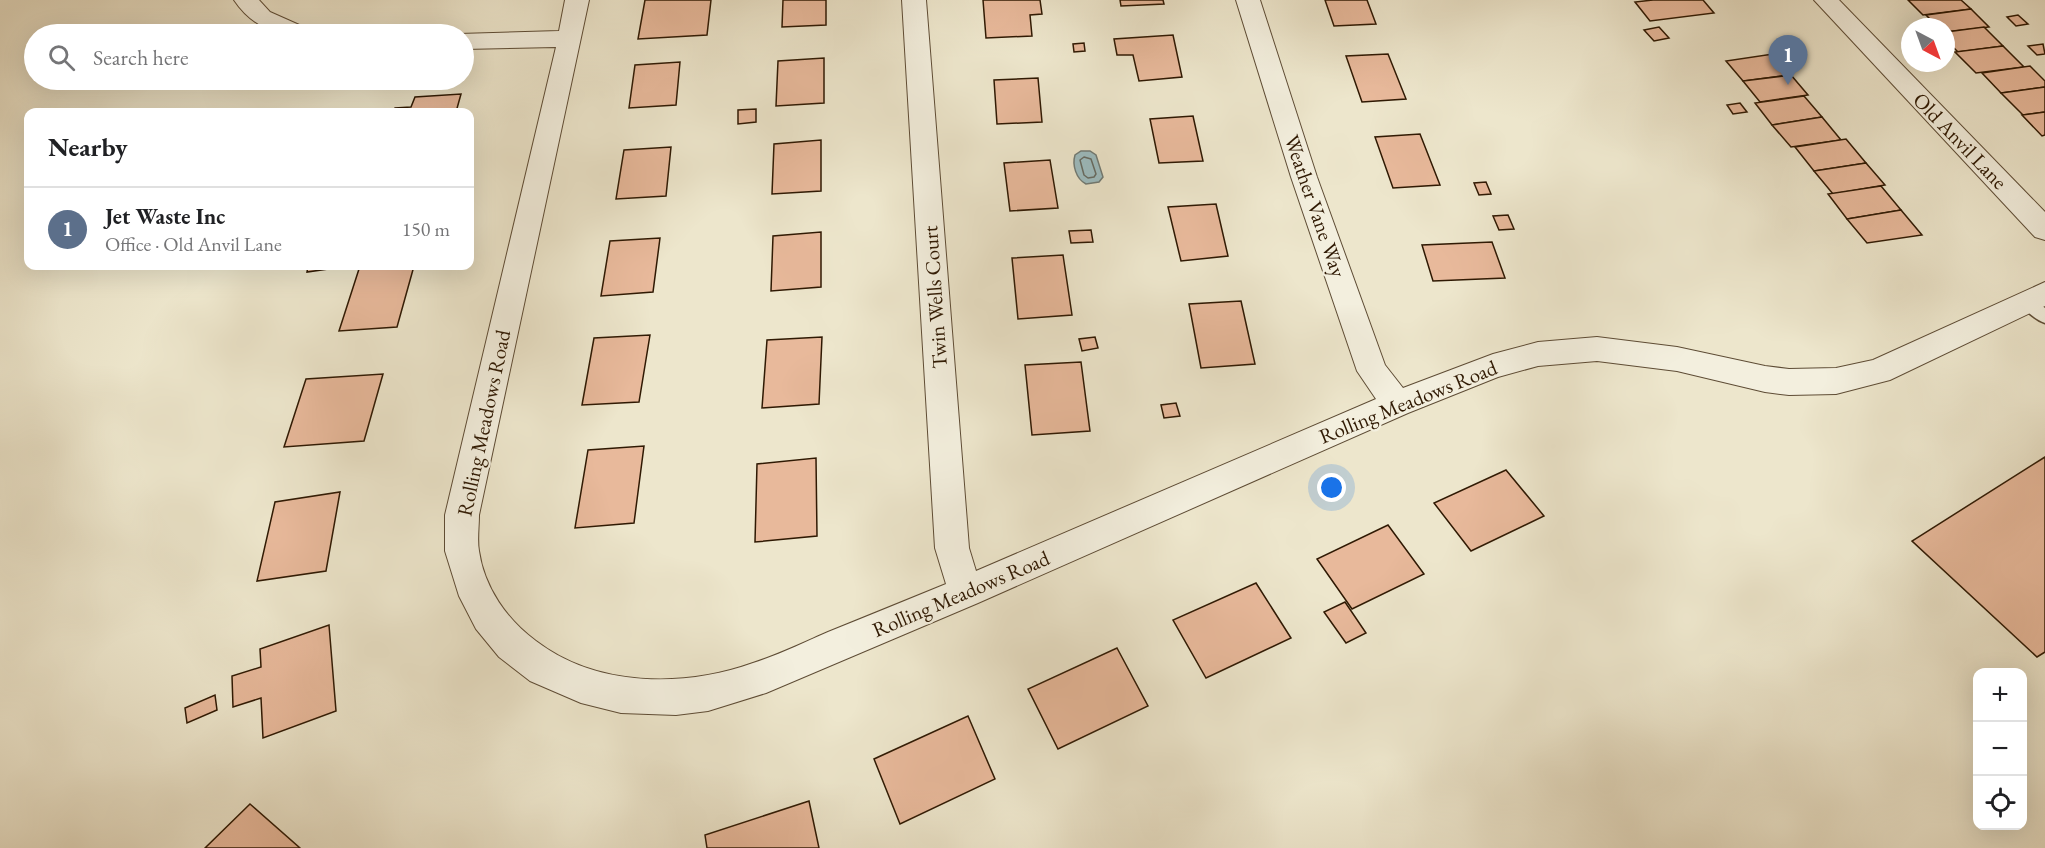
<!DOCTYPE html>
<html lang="en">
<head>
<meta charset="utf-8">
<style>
  :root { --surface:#fff; --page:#f6f6f6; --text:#202124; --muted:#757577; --line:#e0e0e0; --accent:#0b8043 }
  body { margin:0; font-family:"EB Garamond",serif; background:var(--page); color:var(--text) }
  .controls { position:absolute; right:18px; bottom:18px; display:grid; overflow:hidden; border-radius:12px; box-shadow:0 6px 24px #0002 }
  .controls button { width:54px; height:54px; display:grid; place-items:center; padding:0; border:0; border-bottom:2px solid var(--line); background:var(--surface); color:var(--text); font:30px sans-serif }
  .compass { position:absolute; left:1901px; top:18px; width:54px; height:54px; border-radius:50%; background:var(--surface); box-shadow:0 6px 24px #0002; rotate:139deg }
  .you { position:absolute; left:1332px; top:488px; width:21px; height:21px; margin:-15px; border:4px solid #fff; border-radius:50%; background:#1a73e8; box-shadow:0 0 0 9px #1a73e833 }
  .badge { display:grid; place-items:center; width:39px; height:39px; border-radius:50%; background:var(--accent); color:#fff; font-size:20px; font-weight:700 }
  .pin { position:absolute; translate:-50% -50px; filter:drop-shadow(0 2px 3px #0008) }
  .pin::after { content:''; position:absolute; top:32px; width:21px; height:18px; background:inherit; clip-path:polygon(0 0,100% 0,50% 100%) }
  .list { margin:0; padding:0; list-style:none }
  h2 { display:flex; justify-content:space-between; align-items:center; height:78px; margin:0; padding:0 24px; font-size:26px }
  h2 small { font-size:20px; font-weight:400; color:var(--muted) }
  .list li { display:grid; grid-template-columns:39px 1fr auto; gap:18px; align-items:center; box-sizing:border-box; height:84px; padding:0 24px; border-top:2px solid var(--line) }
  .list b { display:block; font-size:22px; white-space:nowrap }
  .list p { margin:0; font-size:20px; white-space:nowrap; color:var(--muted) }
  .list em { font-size:20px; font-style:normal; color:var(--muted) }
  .icon { flex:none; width:33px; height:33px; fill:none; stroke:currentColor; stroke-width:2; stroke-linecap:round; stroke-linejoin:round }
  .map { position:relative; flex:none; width:2045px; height:848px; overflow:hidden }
  .search { position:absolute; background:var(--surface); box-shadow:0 6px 24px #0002; left:24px; top:24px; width:450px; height:66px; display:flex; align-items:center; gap:15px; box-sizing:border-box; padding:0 21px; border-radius:33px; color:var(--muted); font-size:22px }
  .panel { position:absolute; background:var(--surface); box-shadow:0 6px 24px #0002; left:24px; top:108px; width:450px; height:162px; border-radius:12px }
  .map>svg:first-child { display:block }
</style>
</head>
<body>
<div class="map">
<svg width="2045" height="848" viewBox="0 0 2045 848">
  <rect width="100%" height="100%" fill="#ede6cc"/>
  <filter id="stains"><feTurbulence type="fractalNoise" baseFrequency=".00333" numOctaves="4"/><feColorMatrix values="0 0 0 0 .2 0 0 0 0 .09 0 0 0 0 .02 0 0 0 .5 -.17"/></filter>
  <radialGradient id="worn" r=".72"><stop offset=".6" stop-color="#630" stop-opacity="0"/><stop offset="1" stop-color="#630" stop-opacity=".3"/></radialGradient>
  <path fill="#9dbdc1" stroke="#717b75" stroke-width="1.5" d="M 1081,151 L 1090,151 L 1096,155 L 1103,177 L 1099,182 L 1086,184 C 1076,179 1072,165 1075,155 Z"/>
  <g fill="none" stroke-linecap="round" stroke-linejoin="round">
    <path stroke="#666b62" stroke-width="1.5" d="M 1084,157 L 1091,159 L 1096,174 L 1094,177 L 1088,178 L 1084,175 L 1080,160 Z"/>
  </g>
  <g fill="#e8b99b" stroke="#2f1903" stroke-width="1.5">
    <path d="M 645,0 L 711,0 L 707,35 L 638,39 Z"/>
    <path d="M 783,0 L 826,0 L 826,25 L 782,27 Z"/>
    <path d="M 983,0 L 1040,0 L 1042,14 L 1030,15 L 1032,36 L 986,38 Z"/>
    <path d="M 1120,0 L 1163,0 L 1164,4 L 1121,6 Z"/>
    <path d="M 1325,0 L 1367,0 L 1376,24 L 1334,26 Z"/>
    <path d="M 1653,0 L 1703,0 L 1714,13 L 1650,21 L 1635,2 Z"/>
    <path d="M 1908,0 L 1961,0 L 1971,9 L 1923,15 Z"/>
    <path d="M 1971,9 L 1989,27 L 1946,32 L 1946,27 L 1938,27 L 1926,15 Z"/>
    <path d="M 2018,15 L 2028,24 L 2016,26 L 2007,17 Z"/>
    <path d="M 1659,27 L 1669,38 L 1654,41 L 1644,30 Z"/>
    <path d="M 1984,27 L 2003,46 L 1958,52 L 1946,40 L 1946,32 Z"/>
    <path d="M 1173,35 L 1182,77 L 1139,81 L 1133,55 L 1117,55 L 1114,39 Z"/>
    <path d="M 1084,43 L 1085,51 L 1074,52 L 1073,44 Z"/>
    <path d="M 2043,44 L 2045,54 L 2037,55 L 2028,46 Z"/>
    <path d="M 2003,46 L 2024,67 L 1976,73 L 1955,52 Z"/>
    <path d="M 1388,54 L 1406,99 L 1362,102 L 1346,56 Z"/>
    <path d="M 1773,54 L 1791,75 L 1743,81 L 1726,61 Z"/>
    <path d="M 824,58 L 824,103 L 776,106 L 778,61 Z"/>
    <path d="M 680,62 L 676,105 L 629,108 L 635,65 Z"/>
    <path d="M 2030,66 L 2045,81 L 2045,87 L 2001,93 L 1982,73 Z"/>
    <path d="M 1791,75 L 1808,95 L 1760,102 L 1743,81 Z"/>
    <path d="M 1038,78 L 1042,122 L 997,124 L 994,80 Z"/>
    <path d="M 2045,87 L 2045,112 L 2023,115 L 2001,93 Z"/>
    <path d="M 461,94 L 456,112 L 394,112 L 395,108 L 411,107 L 415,97 Z"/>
    <path d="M 1804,96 L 1822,117 L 1772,125 L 1755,103 Z"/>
    <path d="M 1740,103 L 1747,112 L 1733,114 L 1727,105 Z"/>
    <path d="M 756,109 L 756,122 L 738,124 L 738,110 Z"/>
    <path d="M 2045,112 L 2045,135 L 2042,136 L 2022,115 Z"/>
    <path d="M 1193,116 L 1203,161 L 1159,163 L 1150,119 Z"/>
    <path d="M 1822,117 L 1841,140 L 1791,147 L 1772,125 Z"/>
    <path d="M 1420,134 L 1440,185 L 1393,188 L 1375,137 Z"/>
    <path d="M 1846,139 L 1866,163 L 1814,171 L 1795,147 Z"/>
    <path d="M 821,140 L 821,191 L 772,194 L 774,144 Z"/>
    <path d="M 671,147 L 666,196 L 616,199 L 624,150 Z"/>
    <path d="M 1050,160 L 1058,208 L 1010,211 L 1004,163 Z"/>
    <path d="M 1866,163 L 1885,185 L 1833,194 L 1814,171 Z"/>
    <path d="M 1486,182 L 1491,194 L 1479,195 L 1474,183 Z"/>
    <path d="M 1881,186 L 1901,210 L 1847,219 L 1828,194 Z"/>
    <path d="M 1216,204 L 1228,256 L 1181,261 L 1168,207 Z"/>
    <path d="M 1901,210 L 1922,235 L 1867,243 L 1847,219 Z"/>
    <path d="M 1508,215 L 1514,229 L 1499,230 L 1493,216 Z"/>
    <path d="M 1091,230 L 1093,242 L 1071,243 L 1069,231 Z"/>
    <path d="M 821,232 L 821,287 L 771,291 L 773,236 Z"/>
    <path d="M 660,238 L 653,292 L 601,296 L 610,241 Z"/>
    <path d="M 1492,242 L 1505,278 L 1433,281 L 1422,245 Z"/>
    <path d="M 1063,255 L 1072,315 L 1018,319 L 1012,258 Z"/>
    <path d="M 308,266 L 329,266 L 328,269 L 307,272 Z"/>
    <path d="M 414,266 L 397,327 L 339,331 L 359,269 Z"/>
    <path d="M 1241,301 L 1255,364 L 1201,368 L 1189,304 Z"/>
    <path d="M 650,335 L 639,402 L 582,405 L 594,338 Z"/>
    <path d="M 822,337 L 819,404 L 762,408 L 767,340 Z"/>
    <path d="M 1095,337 L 1098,348 L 1082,351 L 1079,339 Z"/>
    <path d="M 1081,362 L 1090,431 L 1032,435 L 1025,365 Z"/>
    <path d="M 383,374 L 364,441 L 284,447 L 306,379 Z"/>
    <path d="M 1176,403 L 1180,416 L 1164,418 L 1161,405 Z"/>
    <path d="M 644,446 L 634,523 L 575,528 L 588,450 Z"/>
    <path d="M 2045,457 L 2045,652 L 2037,657 L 1912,541 Z"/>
    <path d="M 816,458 L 817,536 L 755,542 L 757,464 Z"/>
    <path d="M 1506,470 L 1544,516 L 1471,551 L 1434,503 Z"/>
    <path d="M 340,492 L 326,571 L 257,581 L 275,502 Z"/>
    <path d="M 1388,525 L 1424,574 L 1352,609 L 1317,559 Z"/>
    <path d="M 1256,583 L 1291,638 L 1206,678 L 1173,620 Z"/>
    <path d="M 1345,602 L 1366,633 L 1346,643 L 1324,612 Z"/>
    <path d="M 329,625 L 336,711 L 263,738 L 261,698 L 233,707 L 232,676 L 261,667 L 260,649 Z"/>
    <path d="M 1117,648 L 1148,706 L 1058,749 L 1028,689 Z"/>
    <path d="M 215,695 L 217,710 L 187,723 L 185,708 Z"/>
    <path d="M 968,716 L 995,779 L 900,824 L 874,759 Z"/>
    <path d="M 809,801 L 819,848 L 707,848 L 705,835 Z"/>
    <path d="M 250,804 L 300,848 L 205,848 Z"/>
  </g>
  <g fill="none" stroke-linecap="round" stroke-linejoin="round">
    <g stroke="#5e4c35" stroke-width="3">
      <path id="service" d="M 2027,295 L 2045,308 L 2045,323 C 2036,320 2024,310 2019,301 L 2022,297 Z"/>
    </g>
    <g stroke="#5e4c35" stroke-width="2">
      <g id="minor">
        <path d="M 234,0 L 259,0 L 270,12 L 306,28 L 309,34 C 278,37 252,27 234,0 Z"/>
        <path d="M 565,0 L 589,0 L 479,515 C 479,527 477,540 479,551 C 484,587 507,620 536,641 C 596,687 683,688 753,663 C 778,655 803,643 828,632 C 868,616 907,600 946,584 L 935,548 L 902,0 L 926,0 L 969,548 L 976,571 L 1376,399 L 1357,371 L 1291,177 L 1236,0 L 1260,0 L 1317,177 L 1385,365 L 1403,388 L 1493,354 L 1538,342 L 1597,337 L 1677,347 L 1765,366 L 1789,369 L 1836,368 L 1873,360 L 2045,282 L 2045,306 L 1890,380 L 1836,394 L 1789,395 L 1765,392 L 1677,371 L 1597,361 L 1538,366 L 1498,377 L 1408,413 L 978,603 L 766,693 L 708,711 L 676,715 L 621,713 L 581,703 L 530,681 L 499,657 L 476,629 L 459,596 L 445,551 L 445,515 L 556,47 L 464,49 L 464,34 L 459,34 L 559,31 Z"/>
        <path d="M 1814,0 L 1839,0 L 2045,212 L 2045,240 L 2035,237 Z"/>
      </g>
    </g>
    <use href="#service" fill="#f3efde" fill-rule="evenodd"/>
    <use href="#minor" fill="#f3efde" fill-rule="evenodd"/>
  </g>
  <g text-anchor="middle" stroke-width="4.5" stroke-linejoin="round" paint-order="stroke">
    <g font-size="21" fill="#2f1903" stroke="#f3efde">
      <text transform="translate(1960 141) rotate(46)" y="7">Old Anvil Lane</text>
      <text transform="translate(1315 206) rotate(71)" y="7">Weather Vane Way</text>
      <text transform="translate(935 297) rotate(-94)" y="7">Twin Wells Court</text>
      <text transform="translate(1408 402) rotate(-22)" y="7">Rolling Meadows Road</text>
      <text transform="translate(484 423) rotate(-78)" y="7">Rolling Meadows Road</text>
      <text transform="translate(961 594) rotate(-23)" y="7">Rolling Meadows Road</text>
    </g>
  </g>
  <rect width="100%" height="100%" filter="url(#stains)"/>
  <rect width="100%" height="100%" fill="url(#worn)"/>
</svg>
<div class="controls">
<button>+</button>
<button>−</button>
<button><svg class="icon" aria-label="locate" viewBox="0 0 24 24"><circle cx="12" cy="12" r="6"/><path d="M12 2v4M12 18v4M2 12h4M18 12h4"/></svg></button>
</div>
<svg class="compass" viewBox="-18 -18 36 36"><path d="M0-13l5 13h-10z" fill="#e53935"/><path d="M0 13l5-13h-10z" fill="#757577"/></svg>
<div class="you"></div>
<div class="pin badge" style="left:1788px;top:85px;background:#5c6f8a">1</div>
<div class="search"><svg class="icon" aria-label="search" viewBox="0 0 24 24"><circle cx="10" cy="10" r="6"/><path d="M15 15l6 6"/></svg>Search here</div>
<section class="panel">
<h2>Nearby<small></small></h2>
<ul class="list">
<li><span class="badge" style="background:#5c6f8a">1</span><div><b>Jet Waste Inc</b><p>Office · Old Anvil Lane</p></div><em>150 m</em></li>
</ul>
</section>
</div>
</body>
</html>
